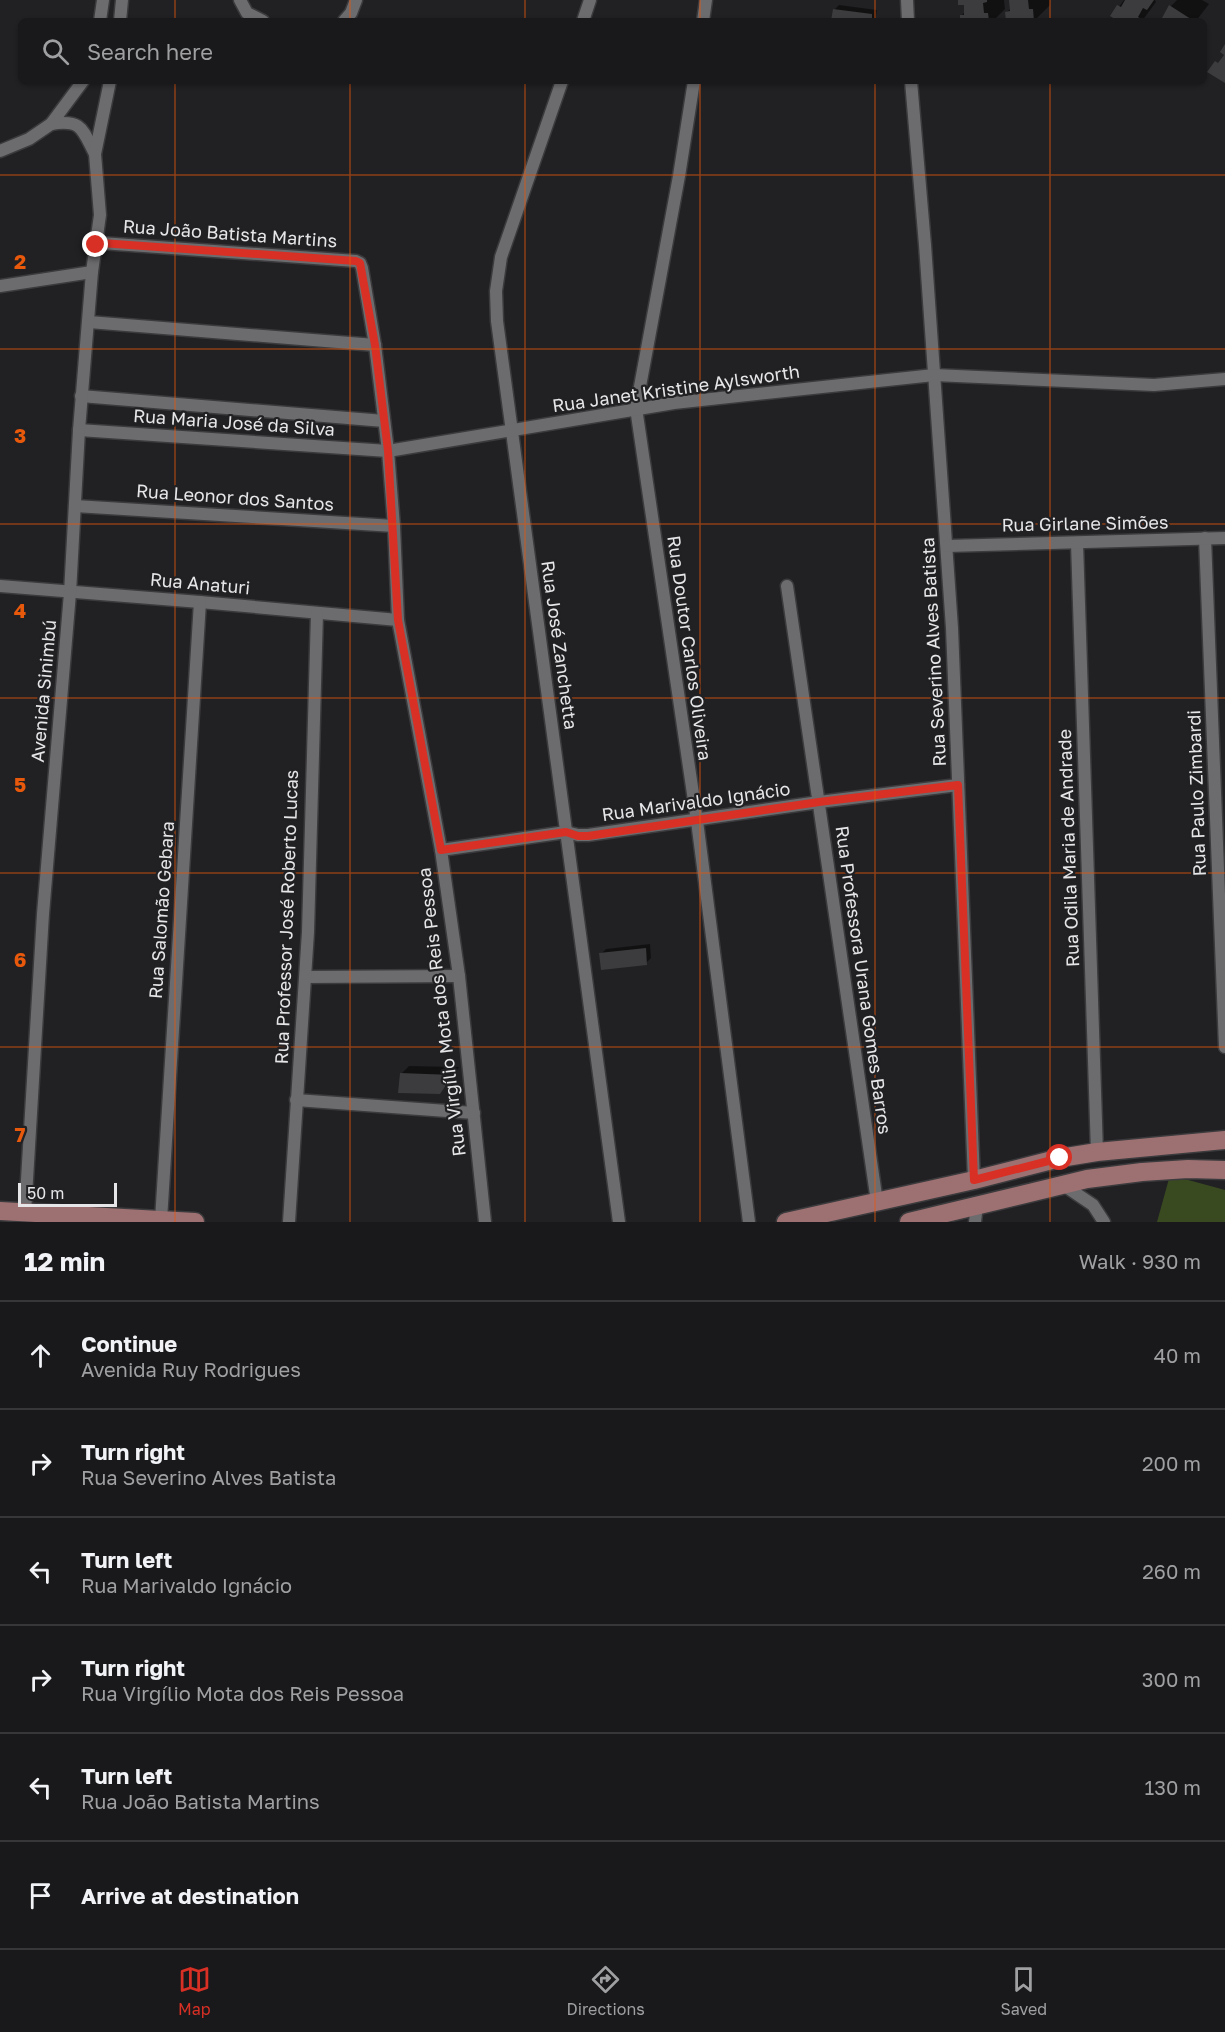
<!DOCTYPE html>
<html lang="en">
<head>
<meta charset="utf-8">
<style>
  :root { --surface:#19181a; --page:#222123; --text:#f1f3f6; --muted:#9fa0a2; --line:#373739; --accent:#d93025 }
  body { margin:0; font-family:"Golos Text",sans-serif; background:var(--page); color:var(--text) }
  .scale { position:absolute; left:18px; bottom:15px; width:99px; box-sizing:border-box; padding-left:6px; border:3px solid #e6e5e7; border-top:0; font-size:16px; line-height:21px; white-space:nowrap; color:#e6e5e7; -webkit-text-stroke:4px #212023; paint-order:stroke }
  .stop { position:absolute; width:18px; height:18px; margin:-14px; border:4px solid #d93025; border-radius:50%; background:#fff }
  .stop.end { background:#d93025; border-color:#fff; box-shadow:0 2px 6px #0008 }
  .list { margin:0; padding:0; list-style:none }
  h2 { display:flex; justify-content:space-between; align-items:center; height:78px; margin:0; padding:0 24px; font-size:26px }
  h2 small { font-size:20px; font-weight:400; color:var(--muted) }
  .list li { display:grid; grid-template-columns:39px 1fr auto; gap:18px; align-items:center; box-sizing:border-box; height:108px; padding:0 24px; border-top:2px solid var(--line) }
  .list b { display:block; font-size:22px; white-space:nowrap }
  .list p { margin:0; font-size:20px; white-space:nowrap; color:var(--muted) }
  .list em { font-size:20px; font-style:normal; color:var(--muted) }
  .icon { flex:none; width:33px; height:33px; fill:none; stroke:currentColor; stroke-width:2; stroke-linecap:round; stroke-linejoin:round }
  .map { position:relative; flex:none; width:1225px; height:1222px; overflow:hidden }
  .search { position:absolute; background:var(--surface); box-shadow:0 2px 4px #0004; left:18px; right:18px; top:18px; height:66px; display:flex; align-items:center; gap:15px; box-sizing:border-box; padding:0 21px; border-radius:9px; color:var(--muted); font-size:22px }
  .sheet { height:726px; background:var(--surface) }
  nav { display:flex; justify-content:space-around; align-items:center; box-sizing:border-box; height:84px; border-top:2px solid var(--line); background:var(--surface); font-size:16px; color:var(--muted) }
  nav a { display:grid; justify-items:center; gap:3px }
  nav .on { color:var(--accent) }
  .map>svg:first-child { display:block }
</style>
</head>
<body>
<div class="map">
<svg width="1225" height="1222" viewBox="0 0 1225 1222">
  <rect width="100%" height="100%" fill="#212023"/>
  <path fill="#394a21" d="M 1170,1175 L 1225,1190 L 1225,1222 L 1157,1222 Z"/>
  <g fill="#0007">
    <path d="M 960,0 L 1008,0 L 1004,0 L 1005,9 L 993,21 L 962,21 L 961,16 L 965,12 L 965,4 Z"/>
    <path d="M 1010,0 L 1050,0 L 1050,5 L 1036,19 L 1052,18 L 1052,21 L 1007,21 L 1007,12 L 1011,8 Z"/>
    <path d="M 1124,0 L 1155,0 L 1156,2 L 1142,21 L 1121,21 L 1112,16 Z"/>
    <path d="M 1177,0 L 1202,0 L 1209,4 L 1196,21 L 1165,21 L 1171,6 Z"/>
    <path d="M 839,5 L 877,10 L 875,21 L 833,21 L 834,10 Z"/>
    <path d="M 650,944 L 651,958 L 646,963 L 601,954 L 606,949 Z"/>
    <path d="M 409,1066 L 459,1067 L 448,1084 L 440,1092 L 401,1074 Z"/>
  </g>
  <g fill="#3c3c3e">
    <path d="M 958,0 L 987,0 L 987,2 L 983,3 L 984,13 L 988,13 L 989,21 L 960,21 L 960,15 L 964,15 L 964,5 L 958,5 Z"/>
    <path d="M 1009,0 L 1028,0 L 1029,9 L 1033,9 L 1034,21 L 1006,21 L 1005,12 L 1010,11 Z"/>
    <path d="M 1125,0 L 1154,0 L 1147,10 L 1143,8 L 1138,17 L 1141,19 L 1140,21 L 1118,21 L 1110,16 L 1117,5 L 1121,7 Z"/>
    <path d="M 1169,5 L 1194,21 L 1167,21 L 1162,18 Z"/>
    <path d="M 833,9 L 872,14 L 872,21 L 831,21 Z"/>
    <path d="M 1225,44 L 1225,83 L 1207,72 L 1215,61 L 1218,63 L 1224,55 L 1220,52 Z"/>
    <path d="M 646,948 L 647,965 L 601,970 L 599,953 Z"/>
    <path d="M 400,1073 L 453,1075 L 440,1094 L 398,1093 Z"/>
  </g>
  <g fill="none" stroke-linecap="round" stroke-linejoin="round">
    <g stroke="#3b3a3c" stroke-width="15">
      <g id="street">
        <path d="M 240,0 L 247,13 L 263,21"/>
        <path d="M 907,0 L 908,21"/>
        <path d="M 100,21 L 103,0"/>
        <path d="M 120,21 L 122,0"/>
        <path d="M 344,21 L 351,13 L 356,0"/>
        <path d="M 583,21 L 590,0"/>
        <path d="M 703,21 L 706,0"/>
        <path d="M 562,81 L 501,257 L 496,291 L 497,321 L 619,1222"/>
        <path d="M 694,81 L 679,176 L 636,408 L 697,821 L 749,1222"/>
        <path d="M 911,81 L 925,245 L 952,628 L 974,1180"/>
        <path d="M 51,124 C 82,119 82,129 95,154"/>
        <path d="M 0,151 L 29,139 L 51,124 L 83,81"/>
        <path d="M 96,245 L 101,243 L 356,261 L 360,263 L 362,268 L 375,345 L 388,451 L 394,526 L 398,620 L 441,850 L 459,976 L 485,1222"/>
        <path d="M 0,286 L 92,272"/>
        <path d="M 89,322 L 375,345"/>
        <path d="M 81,396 L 384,421"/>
        <path d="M 79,430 L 388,451 L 674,403 L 934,375 L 1154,385 L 1225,379"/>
        <path d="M 75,506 L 394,526"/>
        <path d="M 1205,538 L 1225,1047"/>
        <path d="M 1077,543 L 1097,1152"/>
        <path d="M 947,546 L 1225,538"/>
        <path d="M 0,586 L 200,602 L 398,620"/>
        <path d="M 787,586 L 877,1202"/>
        <path d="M 441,850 L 566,832 L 578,835 L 588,835 L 819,802 L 958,785"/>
        <path d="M 306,977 L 459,976"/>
        <path d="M 296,1100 L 474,1113"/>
        <path d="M 1062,1184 L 1093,1205 L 1104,1222"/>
        <path d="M 25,1213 L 43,914 L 70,593 L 79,430 L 92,272 L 100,215 L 95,154 L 110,81"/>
        <path d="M 161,1220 L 200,602"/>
        <path d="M 289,1222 L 308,932 L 317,613"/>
        <path d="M 975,1222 L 977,1205"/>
      </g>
    </g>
    <g stroke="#3b3a3c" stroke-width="21">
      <g id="primary">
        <path d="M 0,1211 L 195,1222"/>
        <path d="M 786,1222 L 974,1180 L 1060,1158 L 1097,1152 L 1225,1140"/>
        <path d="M 909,1222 L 1087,1179 L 1142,1172 L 1188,1169 L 1225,1170"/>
      </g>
    </g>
    <use href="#street" stroke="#6c6b6e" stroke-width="12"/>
    <use href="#primary" stroke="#9d7072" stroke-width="18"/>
  </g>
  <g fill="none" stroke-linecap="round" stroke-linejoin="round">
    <path stroke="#d93025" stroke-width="8" d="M 96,245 L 101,243 L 356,261 L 360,263 L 375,345 L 388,451 L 398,620 L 441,850 L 566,832 L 578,836 L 588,836 L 819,802 L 958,785 L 974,1180 L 1060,1158"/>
  </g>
  <path fill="none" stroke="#e8590c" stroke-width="1.5" stroke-opacity="0.55" d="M 175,0 L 175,21M 350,0 L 350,21M 525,0 L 525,21M 700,0 L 700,21M 875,0 L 875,21M 1050,0 L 1050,21M 175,81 L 175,1222M 350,81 L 350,1222M 525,81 L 525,1222M 700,81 L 700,1222M 875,81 L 875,1222M 1050,81 L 1050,1222M 0,175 L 1225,175M 0,349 L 1225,349M 0,524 L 1225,524M 0,698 L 1225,698M 0,873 L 1225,873M 0,1047 L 1225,1047"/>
  <g text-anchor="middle" stroke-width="4.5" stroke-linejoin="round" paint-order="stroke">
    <g font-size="18" fill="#e6e5e7" stroke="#212023">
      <text transform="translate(230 234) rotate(4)" y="6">Rua João Batista Martins</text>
      <text transform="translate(676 389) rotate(-8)" y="6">Rua Janet Kristine Aylsworth</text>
      <text transform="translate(234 423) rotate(4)" y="6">Rua Maria José da Silva</text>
      <text transform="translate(235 498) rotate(4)" y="6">Rua Leonor dos Santos</text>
      <text transform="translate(1085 524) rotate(-1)" y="6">Rua Girlane Simões</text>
      <text transform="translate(200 584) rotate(5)" y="6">Rua Anaturi</text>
      <text transform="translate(559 645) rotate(82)" y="6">Rua José Zanchetta</text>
      <text transform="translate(689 648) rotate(82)" y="6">Rua Doutor Carlos Oliveira</text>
      <text transform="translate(934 652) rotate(-93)" y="6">Rua Severino Alves Batista</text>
      <text transform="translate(44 691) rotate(-85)" y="6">Avenida Sinimbú</text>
      <text transform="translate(1197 793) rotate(-92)" y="6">Rua Paulo Zimbardi</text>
      <text transform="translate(696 802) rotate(-8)" y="6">Rua Marivaldo Ignácio</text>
      <text transform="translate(1069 848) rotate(-92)" y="6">Rua Odila Maria de Andrade</text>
      <text transform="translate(162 910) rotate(-86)" y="6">Rua Salomão Gebara</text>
      <text transform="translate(287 917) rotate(-88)" y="6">Rua Professor José Roberto Lucas</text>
      <text transform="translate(863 980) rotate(82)" y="6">Rua Professora Urana Gomes Barros</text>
      <text transform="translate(442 1012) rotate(-97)" y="6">Rua Virgílio Mota dos Reis Pessoa</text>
    </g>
  </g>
  <g font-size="20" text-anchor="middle" font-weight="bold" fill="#e8590c" stroke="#212023" stroke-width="4.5" stroke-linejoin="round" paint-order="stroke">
    <text x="20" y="269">2</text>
    <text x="20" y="443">3</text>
    <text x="20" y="618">4</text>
    <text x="20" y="792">5</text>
    <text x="20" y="967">6</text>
    <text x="20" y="1142">7</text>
  </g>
</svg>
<div class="scale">50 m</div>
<div class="stop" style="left:1060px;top:1158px"></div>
<div class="stop end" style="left:96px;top:245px"></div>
<div class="search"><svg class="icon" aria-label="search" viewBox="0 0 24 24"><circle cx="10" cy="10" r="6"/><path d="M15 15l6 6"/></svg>Search here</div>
</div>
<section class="sheet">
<h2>12 min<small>Walk · 930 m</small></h2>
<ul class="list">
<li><svg class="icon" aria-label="ahead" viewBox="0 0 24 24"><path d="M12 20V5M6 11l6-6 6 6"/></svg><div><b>Continue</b><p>Avenida Ruy Rodrigues</p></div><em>40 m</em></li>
<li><svg class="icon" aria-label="right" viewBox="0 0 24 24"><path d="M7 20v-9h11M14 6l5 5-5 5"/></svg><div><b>Turn right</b><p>Rua Severino Alves Batista</p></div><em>200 m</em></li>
<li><svg class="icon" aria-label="left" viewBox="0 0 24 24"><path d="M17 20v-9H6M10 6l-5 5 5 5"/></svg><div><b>Turn left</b><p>Rua Marivaldo Ignácio</p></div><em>260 m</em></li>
<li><svg class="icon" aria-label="right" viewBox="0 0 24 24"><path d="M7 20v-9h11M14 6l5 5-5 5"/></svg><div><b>Turn right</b><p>Rua Virgílio Mota dos Reis Pessoa</p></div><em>300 m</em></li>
<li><svg class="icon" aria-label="left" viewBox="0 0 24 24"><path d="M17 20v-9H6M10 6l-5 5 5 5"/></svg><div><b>Turn left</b><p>Rua João Batista Martins</p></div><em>130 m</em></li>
<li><svg class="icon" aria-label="arrive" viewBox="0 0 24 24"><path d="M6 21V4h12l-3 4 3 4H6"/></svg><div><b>Arrive at destination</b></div></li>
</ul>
</section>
<nav>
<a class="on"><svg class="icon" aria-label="map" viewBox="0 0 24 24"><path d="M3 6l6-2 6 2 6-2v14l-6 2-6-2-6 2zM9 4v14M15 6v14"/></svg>Map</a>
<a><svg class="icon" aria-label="directions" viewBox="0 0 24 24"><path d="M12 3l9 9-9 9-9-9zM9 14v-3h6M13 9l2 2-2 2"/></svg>Directions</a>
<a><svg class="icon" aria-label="saved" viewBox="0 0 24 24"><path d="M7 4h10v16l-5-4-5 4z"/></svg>Saved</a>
</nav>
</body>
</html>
